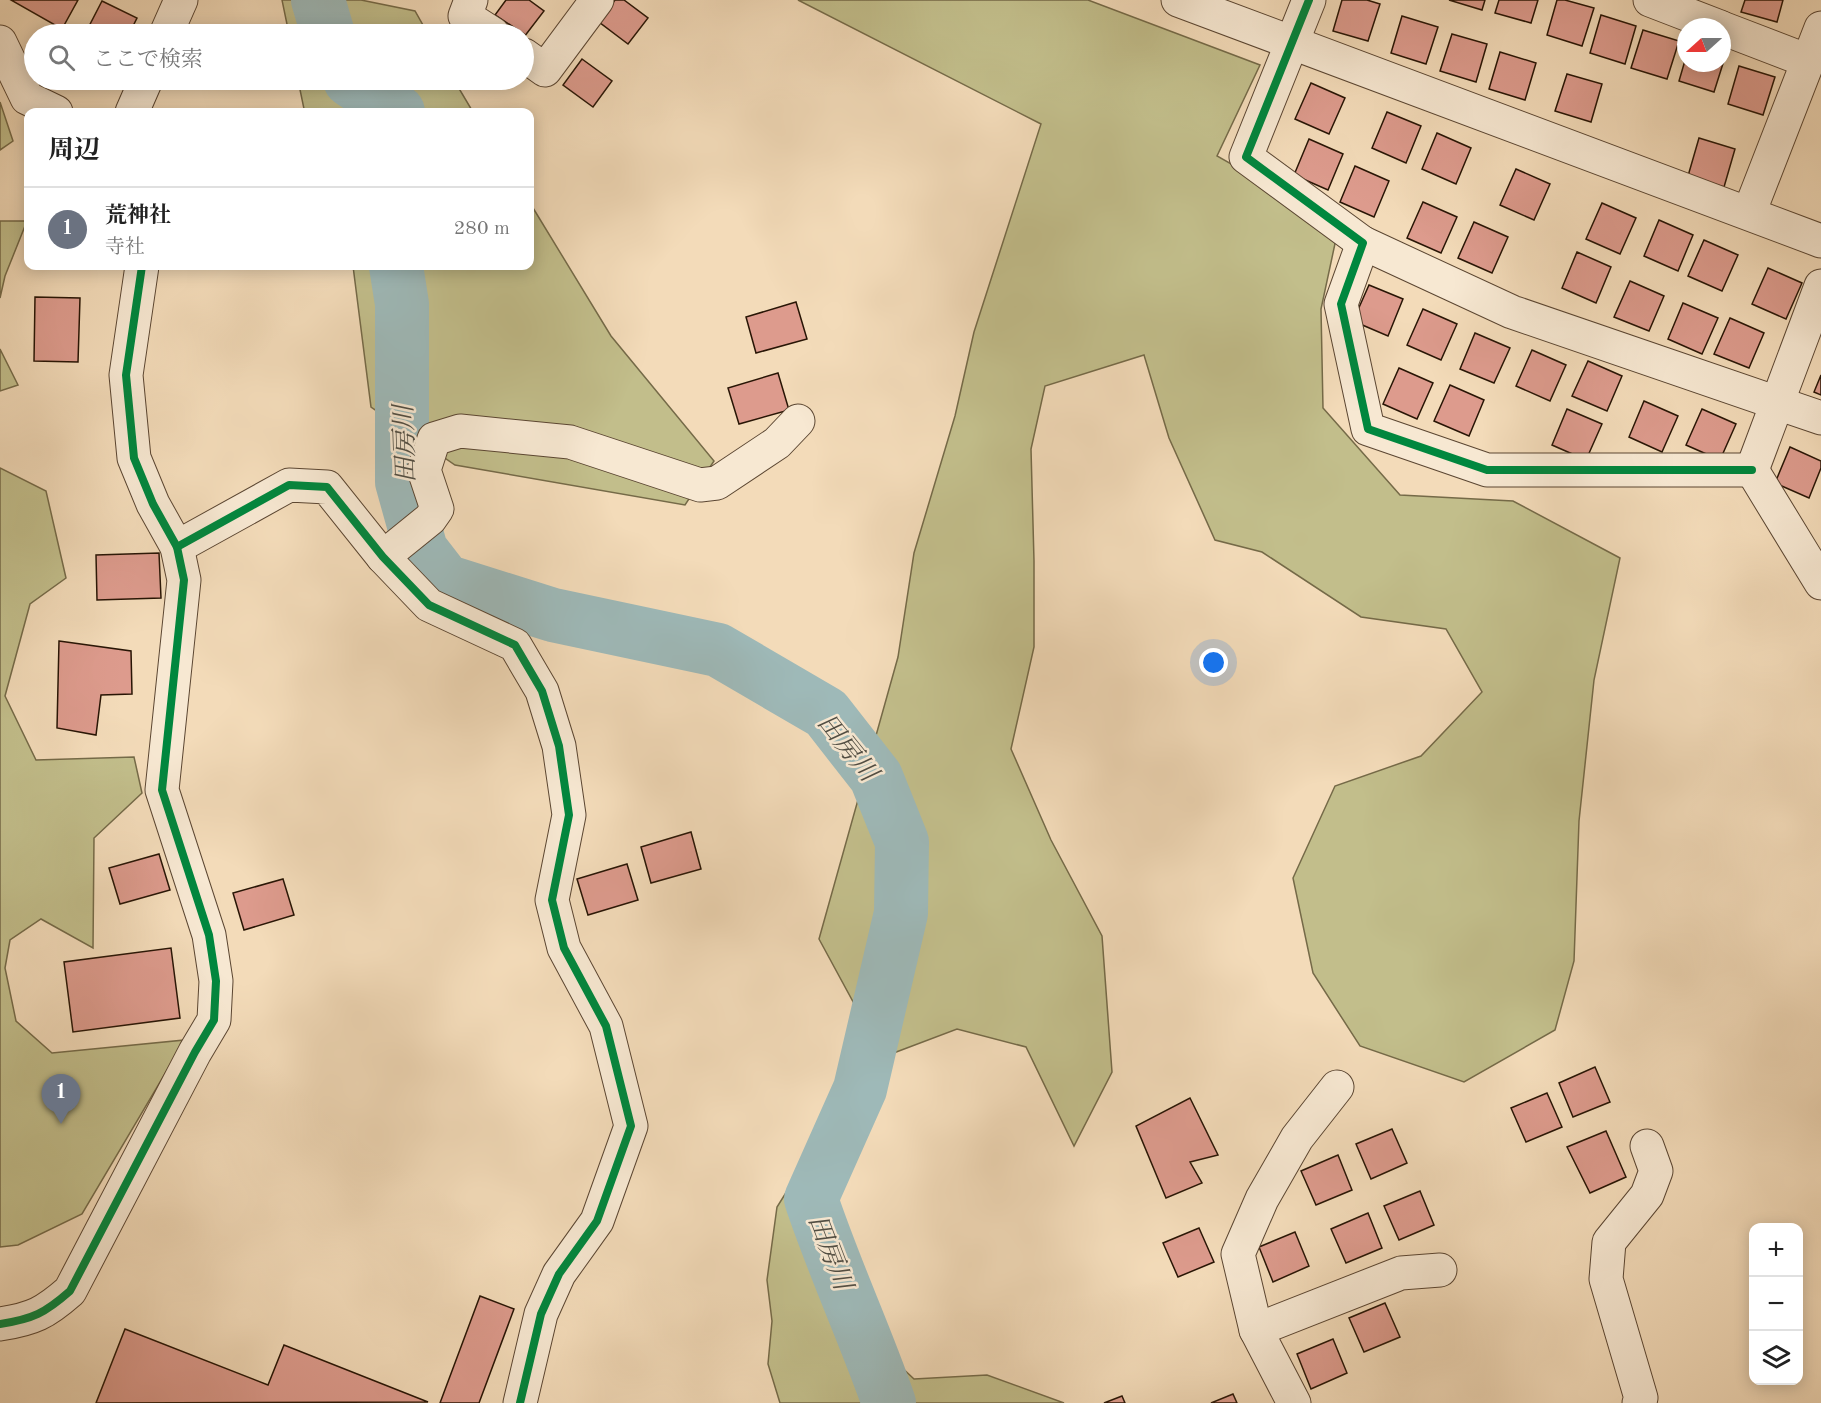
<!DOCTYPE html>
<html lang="ja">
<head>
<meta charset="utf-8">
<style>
  :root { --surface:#fff; --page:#f6f6f6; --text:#222; --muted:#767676; --line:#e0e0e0; --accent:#1a73e8 }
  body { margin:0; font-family:"Old Standard TT","Noto Serif JP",serif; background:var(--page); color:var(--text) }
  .controls { position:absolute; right:18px; bottom:18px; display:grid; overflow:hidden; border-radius:12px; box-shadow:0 3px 15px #0003 }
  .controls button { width:54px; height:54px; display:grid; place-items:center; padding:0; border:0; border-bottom:2px solid var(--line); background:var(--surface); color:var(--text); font:30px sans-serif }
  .compass { position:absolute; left:1677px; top:18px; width:54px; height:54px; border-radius:50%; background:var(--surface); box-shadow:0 3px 15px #0003; rotate:249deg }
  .you { position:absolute; left:1214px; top:663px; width:21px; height:21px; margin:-15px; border:4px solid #fff; border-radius:50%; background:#1a73e8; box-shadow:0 0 0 9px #1a73e833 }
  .badge { display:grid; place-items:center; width:39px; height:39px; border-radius:50%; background:var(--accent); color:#fff; font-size:20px; font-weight:700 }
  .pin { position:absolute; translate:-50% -50px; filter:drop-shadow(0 2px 3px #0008) }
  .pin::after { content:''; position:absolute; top:32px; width:21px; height:18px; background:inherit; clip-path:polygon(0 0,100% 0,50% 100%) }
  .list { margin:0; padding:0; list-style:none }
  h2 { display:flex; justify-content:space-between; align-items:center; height:78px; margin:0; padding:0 24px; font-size:26px }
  h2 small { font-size:20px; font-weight:400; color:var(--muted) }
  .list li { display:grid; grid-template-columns:39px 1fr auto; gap:18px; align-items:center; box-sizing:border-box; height:84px; padding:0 24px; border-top:2px solid var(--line) }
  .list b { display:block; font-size:22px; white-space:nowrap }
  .list p { margin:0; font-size:20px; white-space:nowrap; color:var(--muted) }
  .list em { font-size:20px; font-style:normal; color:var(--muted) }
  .icon { flex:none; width:33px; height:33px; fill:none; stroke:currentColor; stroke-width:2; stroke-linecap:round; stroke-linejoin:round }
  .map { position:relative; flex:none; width:1821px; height:1403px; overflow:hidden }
  .search { position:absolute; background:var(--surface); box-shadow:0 3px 15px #0003; left:24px; top:24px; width:510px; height:66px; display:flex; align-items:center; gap:15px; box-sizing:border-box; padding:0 21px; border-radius:33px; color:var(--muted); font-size:22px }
  .panel { position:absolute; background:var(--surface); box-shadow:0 3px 15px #0003; left:24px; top:108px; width:510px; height:162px; border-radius:12px }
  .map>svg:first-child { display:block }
</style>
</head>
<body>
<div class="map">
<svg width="1821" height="1403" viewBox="0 0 1821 1403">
  <rect width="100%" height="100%" fill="#f3dbb9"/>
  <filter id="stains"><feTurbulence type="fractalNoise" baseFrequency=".00333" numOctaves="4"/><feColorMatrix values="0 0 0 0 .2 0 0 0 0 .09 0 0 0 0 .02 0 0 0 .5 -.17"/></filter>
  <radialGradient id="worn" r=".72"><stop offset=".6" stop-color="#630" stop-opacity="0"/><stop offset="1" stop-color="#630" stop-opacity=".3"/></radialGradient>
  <g fill="#c2be8b" stroke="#756a48" stroke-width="1.5">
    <path d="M 282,0 L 361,0 L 415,11 L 428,34 L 289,34 Z"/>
    <path d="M 798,0 L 1088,0 L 1260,65 L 1217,156 L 1339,225 L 1321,309 L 1323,408 L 1400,495 L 1513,501 L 1620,558 L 1594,680 L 1579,821 L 1574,961 L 1555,1030 L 1464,1082 L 1360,1046 L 1313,973 L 1293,878 L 1335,786 L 1421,756 L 1482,692 L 1446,629 L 1361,617 L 1262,552 L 1215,540 L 1169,438 L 1144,355 L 1045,386 L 1031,449 L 1034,561 L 1034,647 L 1011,749 L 1051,840 L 1102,936 L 1112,1072 L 1074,1146 L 1026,1047 L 957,1029 L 883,1057 L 819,939 L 898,657 L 914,553 L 955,416 L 974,332 L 1041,124 Z"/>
    <path d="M 298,80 L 454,80 L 473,112 L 307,112 L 304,109 Z"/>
    <path d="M 0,102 L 13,141 L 0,150 Z"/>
    <path d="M 530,203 L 611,336 L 714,461 L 685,505 L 455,465 L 371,407 L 353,266 L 530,266 Z"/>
    <path d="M 0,221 L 27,221 L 5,276 L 0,298 Z"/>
    <path d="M 0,349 L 18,385 L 0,391 Z"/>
    <path d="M 0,468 L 46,491 L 66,578 L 30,604 L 5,696 L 36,760 L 134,757 L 142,793 L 94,838 L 93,948 L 41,919 L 10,940 L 5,968 L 16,1021 L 52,1053 L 185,1040 L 82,1214 L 18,1245 L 0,1247 Z"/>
    <path d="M 802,1167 L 822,1174 L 862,1330 L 914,1379 L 987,1375 L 1064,1403 L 780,1403 L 768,1364 L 772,1321 L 767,1280 L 777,1207 Z"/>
  </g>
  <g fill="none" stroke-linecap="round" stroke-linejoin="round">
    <g stroke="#9eb9b8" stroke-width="54">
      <path d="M 318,0 L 328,34"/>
      <path d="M 350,80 L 398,112"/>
      <path d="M 396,266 L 402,304 L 402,482 L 421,550 L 445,581 L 553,615 L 718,650 L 826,713 L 876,777 L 902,842 L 901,913 L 860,1089 L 811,1199 C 834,1268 865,1334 889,1403"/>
    </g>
  </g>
  <g fill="#dd9b8d" stroke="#281505" stroke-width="1.5">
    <path d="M 11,0 L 78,0 L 62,29 Z"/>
    <path d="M 506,0 L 529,0 L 544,11 L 524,37 L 524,34 L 495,15 Z"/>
    <path d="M 615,0 L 624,0 L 648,18 L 628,44 L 599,22 Z"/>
    <path d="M 1342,0 L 1367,0 L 1380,4 L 1368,41 L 1333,31 Z"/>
    <path d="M 1449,0 L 1485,0 L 1482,10 Z"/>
    <path d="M 1499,0 L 1538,0 L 1531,23 L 1495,13 Z"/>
    <path d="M 1557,0 L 1565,0 L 1594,8 L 1582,46 L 1547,35 Z"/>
    <path d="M 1745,0 L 1783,0 L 1777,22 L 1741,12 Z"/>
    <path d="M 102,1 L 137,18 L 129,34 L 85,34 Z"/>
    <path d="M 1601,15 L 1636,26 L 1625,64 L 1590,53 Z"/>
    <path d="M 1402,16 L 1438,27 L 1426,64 L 1391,53 Z"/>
    <path d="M 1643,30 L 1679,41 L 1667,79 L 1631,68 Z"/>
    <path d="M 1452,34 L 1487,44 L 1476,82 L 1440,71 Z"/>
    <path d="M 1500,52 L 1536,63 L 1525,100 L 1489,89 Z"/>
    <path d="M 1722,53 L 1726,54 L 1714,92 L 1679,81 L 1686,57 L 1686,63 L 1722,63 Z"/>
    <path d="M 582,59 L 612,81 L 593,107 L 563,85 Z"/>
    <path d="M 1739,66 L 1775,77 L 1763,115 L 1728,104 Z"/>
    <path d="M 1567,74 L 1602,84 L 1591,122 L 1555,111 Z"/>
    <path d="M 1311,83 L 1345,98 L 1329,134 L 1295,119 Z"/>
    <path d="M 1387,112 L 1421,126 L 1406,163 L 1372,148 Z"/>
    <path d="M 1437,133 L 1471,148 L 1456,184 L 1422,169 Z"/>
    <path d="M 1699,138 L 1735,149 L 1724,187 L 1688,176 Z"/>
    <path d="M 1309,139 L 1343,154 L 1328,190 L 1294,175 Z"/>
    <path d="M 1355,166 L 1389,181 L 1374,217 L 1340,202 Z"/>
    <path d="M 1516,169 L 1550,184 L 1534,220 L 1500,205 Z"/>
    <path d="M 1423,202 L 1457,217 L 1441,253 L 1407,238 Z"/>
    <path d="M 1602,203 L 1636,218 L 1620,254 L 1586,239 Z"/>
    <path d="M 1659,220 L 1693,235 L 1678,271 L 1644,256 Z"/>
    <path d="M 1474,222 L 1508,237 L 1492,273 L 1458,258 Z"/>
    <path d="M 1704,240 L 1738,255 L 1722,291 L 1688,276 Z"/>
    <path d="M 1577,252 L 1611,267 L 1596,303 L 1562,288 Z"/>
    <path d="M 1768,268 L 1802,283 L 1786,319 L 1752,304 Z"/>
    <path d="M 1630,281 L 1664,296 L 1649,331 L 1614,317 Z"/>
    <path d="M 1369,285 L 1403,299 L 1388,336 L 1353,321 Z"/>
    <path d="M 35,297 L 80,298 L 78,362 L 34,361 Z"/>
    <path d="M 796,302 L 807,339 L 756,353 L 746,317 Z"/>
    <path d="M 1683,303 L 1718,318 L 1702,354 L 1668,339 Z"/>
    <path d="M 1423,309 L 1457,324 L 1441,360 L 1407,345 Z"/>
    <path d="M 1730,318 L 1764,333 L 1749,368 L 1714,354 Z"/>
    <path d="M 1475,333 L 1510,348 L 1494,383 L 1460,369 Z"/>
    <path d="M 1532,350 L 1566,365 L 1550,401 L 1516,386 Z"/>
    <path d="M 1588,361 L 1622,376 L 1607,411 L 1572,396 Z"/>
    <path d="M 1399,368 L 1433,383 L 1417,419 L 1383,404 Z"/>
    <path d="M 778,373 L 789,410 L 739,424 L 728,388 Z"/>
    <path d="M 1821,375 L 1821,395 L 1814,392 Z"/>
    <path d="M 1450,385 L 1484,400 L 1469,436 L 1434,421 Z"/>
    <path d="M 1644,401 L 1678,416 L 1662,452 L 1629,437 Z"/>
    <path d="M 1567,409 L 1602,424 L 1586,460 L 1552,445 Z"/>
    <path d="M 1702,409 L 1736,424 L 1720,460 L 1686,445 Z"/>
    <path d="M 1790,447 L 1821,461 L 1821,468 L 1809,498 L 1775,483 Z"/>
    <path d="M 159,553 L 161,598 L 97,600 L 96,555 Z"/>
    <path d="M 59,641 L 131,651 L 132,694 L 101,695 L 96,735 L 57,728 Z"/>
    <path d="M 691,832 L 701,869 L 651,883 L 641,847 Z"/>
    <path d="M 159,854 L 170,890 L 120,904 L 109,868 Z"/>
    <path d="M 627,864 L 638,900 L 588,915 L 577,879 Z"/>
    <path d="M 283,879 L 294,915 L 244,930 L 233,893 Z"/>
    <path d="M 171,948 L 180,1018 L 73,1032 L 64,962 Z"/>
    <path d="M 1595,1067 L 1610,1102 L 1573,1117 L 1559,1083 Z"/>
    <path d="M 1547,1093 L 1562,1127 L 1526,1142 L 1511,1108 Z"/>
    <path d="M 1190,1098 L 1218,1155 L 1190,1162 L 1202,1183 L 1166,1198 L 1136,1126 Z"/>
    <path d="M 1392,1129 L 1407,1163 L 1371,1179 L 1356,1144 Z"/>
    <path d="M 1606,1131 L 1626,1177 L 1590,1193 L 1567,1147 Z"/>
    <path d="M 1338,1155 L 1352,1190 L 1316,1205 L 1301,1171 Z"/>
    <path d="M 1420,1191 L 1434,1225 L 1399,1240 L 1384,1206 Z"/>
    <path d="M 1368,1213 L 1382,1248 L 1346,1263 L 1331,1229 Z"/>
    <path d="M 1199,1228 L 1214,1262 L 1178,1277 L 1163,1243 Z"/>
    <path d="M 1295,1232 L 1309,1266 L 1273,1282 L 1259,1247 Z"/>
    <path d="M 480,1296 L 514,1309 L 479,1403 L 440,1403 Z"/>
    <path d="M 1385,1303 L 1400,1337 L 1364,1352 L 1349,1318 Z"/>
    <path d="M 125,1329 L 268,1385 L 284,1345 L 428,1402 L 96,1403 Z"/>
    <path d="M 1333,1339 L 1347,1373 L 1311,1389 L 1297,1354 Z"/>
    <path d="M 1233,1394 L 1237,1403 L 1211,1403 Z"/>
    <path d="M 1122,1396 L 1125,1403 L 1104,1403 Z"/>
  </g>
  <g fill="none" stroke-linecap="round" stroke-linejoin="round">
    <g stroke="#5b4632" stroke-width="35">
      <g id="minor">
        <path d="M 471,0 L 465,16 L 493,34"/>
        <path d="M 1178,0 L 1821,241"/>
        <path d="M 1309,0 L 1246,157 L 1363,243 L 1341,304 L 1368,429 L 1487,470 L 1752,470"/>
        <path d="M 1650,0 L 1720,27"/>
        <path d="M 1722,28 L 1808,61"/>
        <path d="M 166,34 L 181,0"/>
        <path d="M 0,42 L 27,98 L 56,112"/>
        <path d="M 524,55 L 545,70 L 597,0"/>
        <path d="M 132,112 L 146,80"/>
        <path d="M 1749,213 L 1821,28"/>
        <path d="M 1363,243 L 1512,312 L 1821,418"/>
        <path d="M 1752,470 L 1821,286"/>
        <path d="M 1752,470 L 1821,583"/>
        <path d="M 177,547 L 289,485 L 327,487 L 383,557 L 429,605 L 515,645 L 542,691 L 559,746 L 569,815 L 552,900 L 564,948 L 606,1026 L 631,1126 L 597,1221 L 559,1274 L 541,1314 L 520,1403"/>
        <path d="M 383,557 L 430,519 L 437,509 L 424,470 L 434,439 L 460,431 L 570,442 L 700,485 L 717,483 L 777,443 L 798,421"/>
        <path d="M 0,1324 C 33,1319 45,1313 70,1291 L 195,1052 L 214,1020 L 216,981 L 209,935 L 162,790 L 184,580 L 177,547 L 153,504 L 134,458 L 126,375 L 142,266"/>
        <path d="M 1256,1330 L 1401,1273 L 1440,1270"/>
        <path d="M 1294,1403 L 1256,1330 L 1238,1254 L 1262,1199 L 1297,1138 L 1337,1087"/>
        <path d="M 1639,1403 L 1641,1398 L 1606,1279 L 1609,1242 L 1647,1195 L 1656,1171 L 1647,1146"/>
      </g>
    </g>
    <use href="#minor" stroke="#f7e8d2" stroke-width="33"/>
    <g stroke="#f7e8d2" stroke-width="11">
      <g id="cycleway">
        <path d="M 1309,0 L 1246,157 L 1363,243 L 1341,304 L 1368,429 L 1487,470 L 1752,470"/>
        <path d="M 177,547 L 289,485 L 327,487 L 383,557 L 429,605 L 515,645 L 542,691 L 559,746 L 569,815 L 552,900 L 564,948 L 606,1026 L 631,1126 L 597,1221 L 559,1274 L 541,1314 L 520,1403"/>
        <path d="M 0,1324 C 33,1319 45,1313 70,1291 L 195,1052 L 214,1020 L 216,981 L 209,935 L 162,790 L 184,580 L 177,547 L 153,504 L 134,458 L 126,375 L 142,266"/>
      </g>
    </g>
    <use href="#cycleway" stroke="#00873e" stroke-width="8"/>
  </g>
  <g text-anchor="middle" stroke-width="5" stroke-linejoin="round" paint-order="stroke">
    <g font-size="26" font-style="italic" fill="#514e44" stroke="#f7e8d2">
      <text transform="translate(404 444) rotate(-92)" y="9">田房川</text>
      <text transform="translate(848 747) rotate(51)" y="9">田房川</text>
      <text transform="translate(831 1252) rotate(69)" y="9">田房川</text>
    </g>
  </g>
  <rect width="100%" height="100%" filter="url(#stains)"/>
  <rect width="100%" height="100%" fill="url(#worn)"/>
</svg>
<div class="controls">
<button>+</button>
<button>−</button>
<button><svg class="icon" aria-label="layers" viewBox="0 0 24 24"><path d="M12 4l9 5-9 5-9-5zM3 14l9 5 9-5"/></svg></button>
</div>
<svg class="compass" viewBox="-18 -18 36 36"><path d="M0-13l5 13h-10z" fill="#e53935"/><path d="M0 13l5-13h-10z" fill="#767676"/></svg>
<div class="you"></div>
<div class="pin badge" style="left:61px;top:1124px;background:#6b7280">1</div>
<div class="search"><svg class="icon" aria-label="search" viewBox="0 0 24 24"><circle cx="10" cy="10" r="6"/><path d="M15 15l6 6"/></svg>ここで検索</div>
<section class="panel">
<h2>周辺<small></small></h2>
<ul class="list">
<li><span class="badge" style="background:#6b7280">1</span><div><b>荒神社</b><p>寺社</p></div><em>280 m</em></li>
</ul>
</section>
</div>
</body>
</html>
